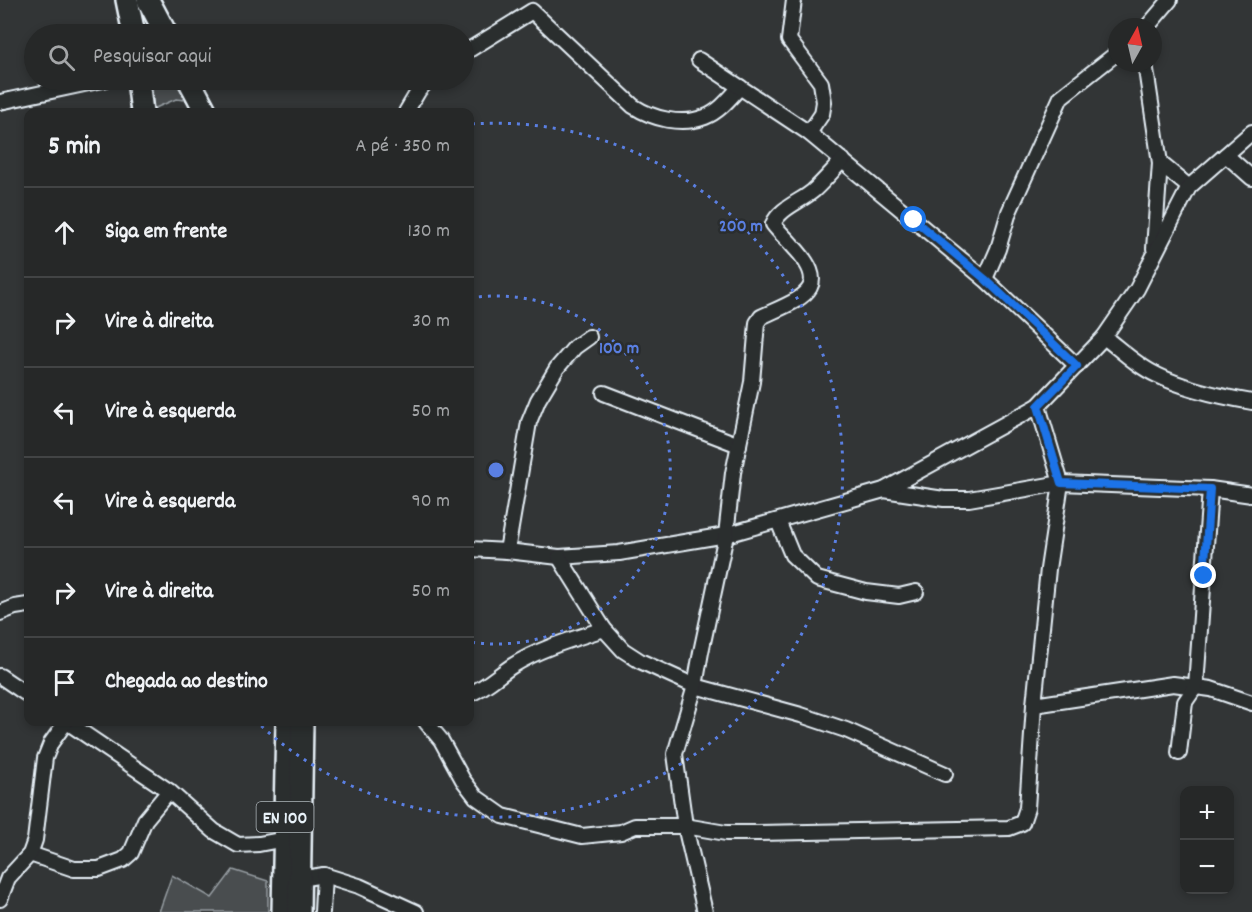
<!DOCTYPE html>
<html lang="pt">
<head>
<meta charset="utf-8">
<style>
  :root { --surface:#262828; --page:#2e3030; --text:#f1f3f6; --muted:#a4a6a8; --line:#424445 }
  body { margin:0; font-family:Dekko,sans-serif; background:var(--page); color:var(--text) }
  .controls { position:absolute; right:18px; bottom:18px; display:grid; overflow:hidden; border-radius:12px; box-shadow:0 3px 9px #0003 }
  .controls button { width:54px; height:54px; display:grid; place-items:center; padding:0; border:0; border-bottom:2px solid var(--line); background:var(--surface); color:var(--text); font:30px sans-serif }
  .compass { position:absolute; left:1108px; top:18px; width:54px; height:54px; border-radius:50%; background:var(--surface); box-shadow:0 3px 9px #0003; rotate:8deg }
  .stop { position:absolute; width:18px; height:18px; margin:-14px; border:4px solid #1a73e8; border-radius:50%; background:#fff }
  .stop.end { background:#1a73e8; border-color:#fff; box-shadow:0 2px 6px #0008 }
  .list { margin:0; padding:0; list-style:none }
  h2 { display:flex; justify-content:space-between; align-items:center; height:78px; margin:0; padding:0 24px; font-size:26px }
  h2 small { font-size:20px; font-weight:400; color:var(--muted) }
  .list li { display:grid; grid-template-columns:39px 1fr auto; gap:18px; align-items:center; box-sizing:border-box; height:90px; padding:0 24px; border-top:2px solid var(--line) }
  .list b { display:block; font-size:22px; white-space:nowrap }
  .list em { font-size:20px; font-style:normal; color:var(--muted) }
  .icon { flex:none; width:33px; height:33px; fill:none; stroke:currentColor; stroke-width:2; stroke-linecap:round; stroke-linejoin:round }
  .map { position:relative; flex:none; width:1252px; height:912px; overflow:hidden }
  .search { position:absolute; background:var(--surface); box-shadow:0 3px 9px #0003; left:24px; top:24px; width:450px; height:66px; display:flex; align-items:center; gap:15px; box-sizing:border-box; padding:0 21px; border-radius:33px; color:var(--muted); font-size:22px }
  .panel { position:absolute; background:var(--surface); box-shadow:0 3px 9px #0003; left:24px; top:108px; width:450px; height:618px; border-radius:12px }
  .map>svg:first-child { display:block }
</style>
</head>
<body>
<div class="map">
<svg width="1252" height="912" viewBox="0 0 1252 912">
  <rect width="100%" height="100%" fill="#323536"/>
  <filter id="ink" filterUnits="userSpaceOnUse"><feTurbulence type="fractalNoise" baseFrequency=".0167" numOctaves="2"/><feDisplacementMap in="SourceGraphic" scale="12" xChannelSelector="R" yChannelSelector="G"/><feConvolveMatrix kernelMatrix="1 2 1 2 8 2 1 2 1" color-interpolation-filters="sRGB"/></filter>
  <g filter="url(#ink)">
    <g fill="#494d4f" stroke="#989fa4" stroke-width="1.5">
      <path d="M 152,80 L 175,80 L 186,100 L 176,99 L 153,109 Z"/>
      <path d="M 233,870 L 268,881 L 268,912 L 159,912 L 172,875 L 212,898 Z"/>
    </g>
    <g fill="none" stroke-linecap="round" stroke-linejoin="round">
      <g stroke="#e8f1f8" stroke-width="18">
        <g id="minor">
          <path d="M 794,0 L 789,40 L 821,83 L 824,102 L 822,114 L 809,133"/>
          <path d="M 1147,27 L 1170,0"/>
          <path d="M 464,53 L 532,11 L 633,106 C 653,119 681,126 705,117 C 719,112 730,98 740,87"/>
          <path d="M 699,60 L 809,133 L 985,279 L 1077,366"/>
          <path d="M 1145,63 L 1160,163 L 1154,249"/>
          <path d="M 0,102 L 103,80"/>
          <path d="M 406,112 L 419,90 L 428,80"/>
          <path d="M 1226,155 L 1252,178"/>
          <path d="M 1160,163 L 1189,187"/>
          <path d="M 985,279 L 998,249 L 1009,212 L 1061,97 L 1117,53"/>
          <path d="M 1104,337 C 1121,350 1137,366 1157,375 C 1183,388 1223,397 1252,402"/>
          <path d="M 604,393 L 739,445"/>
          <path d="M 884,490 L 944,499 L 969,499 L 1061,483 L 1210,489 L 1252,495"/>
          <path d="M 778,521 L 792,555 L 817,579 L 866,592 L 899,596 L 916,592"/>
          <path d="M 470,549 L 507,551 L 559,557 L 619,553 L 726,535 L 884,490 L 1038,406 L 1104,337 L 1137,289 L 1189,187 L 1252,132"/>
          <path d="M 507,551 L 529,422 L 538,400 L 557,368 L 575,347 L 589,337"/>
          <path d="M 559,557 L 604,629 L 623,650 L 640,661 L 695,686 L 801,715 L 846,730 L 945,774"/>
          <path d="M 0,613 L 15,607 L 28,605"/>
          <path d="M 0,676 L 28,695"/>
          <path d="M 470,694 C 488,686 497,676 512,666 C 540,648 573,639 604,629"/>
          <path d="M 1034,705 L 1173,684 L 1211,689 L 1252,703"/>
          <path d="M 67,722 L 169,791 L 214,831 L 238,845 L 259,844 L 285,839"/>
          <path d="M 426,722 L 441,740 L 463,780 L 476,797 L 503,816 L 582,836 L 621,832 L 635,826 L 685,826 L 726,833 L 758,833 L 1009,828 L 1022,823 L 1027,808 L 1034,705 L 1048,569 L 1061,483 L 1038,406"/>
          <path d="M 1179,753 L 1185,702 L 1196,686 L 1210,489"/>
          <path d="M 30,854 L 74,869 L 99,869 L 123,860 L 131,853 L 145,820 L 169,791"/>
          <path d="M 299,879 L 324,875 L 359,886 L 416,912"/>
          <path d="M 0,899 L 8,878 L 30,854 L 35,840 L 45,758 L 51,743 L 66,722"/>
          <path d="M 322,912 L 324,875"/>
          <path d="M 705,912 L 685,826 L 675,754 L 695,686 L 701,652 L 726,535 L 733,473 L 752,382 L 757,323 L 761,317 C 801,298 835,290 792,245 C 786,238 779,232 773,224 C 780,208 800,202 813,191 C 823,182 833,170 843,160"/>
        </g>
      </g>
      <g stroke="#e8f1f8" stroke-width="26">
        <g id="primary">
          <path d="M 127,0 L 134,34"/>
          <path d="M 148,0 L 166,34"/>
          <path d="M 138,80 L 142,112"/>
          <path d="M 189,80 L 206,112"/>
          <path d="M 283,912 L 287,722"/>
          <path d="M 299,912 L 302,722"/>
        </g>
      </g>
      <use href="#minor" stroke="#2a2d2e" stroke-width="14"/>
      <use href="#primary" stroke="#2a2d2e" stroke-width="21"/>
    </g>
  </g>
  <g fill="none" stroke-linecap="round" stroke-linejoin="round" filter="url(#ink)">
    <path stroke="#1a73e8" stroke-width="8" d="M 914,220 L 985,279 L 1077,366 L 1038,406 L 1061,483 L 1210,489 L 1204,576"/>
  </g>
  <g fill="none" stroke="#5a7fe2" stroke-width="3" stroke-dasharray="3 6">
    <path d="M470 298A174 174 0 1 1 470 642"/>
    <path d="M472 124A347 347 0 1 1 257 722"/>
  </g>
  <g text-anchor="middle" stroke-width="5" stroke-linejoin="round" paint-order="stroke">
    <rect fill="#2a2d2e" stroke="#afb6bb" stroke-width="1.5" x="256.5" y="802" width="57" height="30" rx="4.5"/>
    <g font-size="18" font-weight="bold" fill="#e8f1f8">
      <text x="285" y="823">EN 100</text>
    </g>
  </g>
  <circle cx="496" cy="470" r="9" fill="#5a7fe2" stroke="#2a2d2e" stroke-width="3"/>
  <g font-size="18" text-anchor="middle" font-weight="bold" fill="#5a7fe2" stroke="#2a2d2e" stroke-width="5" stroke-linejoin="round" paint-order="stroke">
    <text x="741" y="231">200 m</text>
    <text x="619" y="353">100 m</text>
  </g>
</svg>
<div class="controls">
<button>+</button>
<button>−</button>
</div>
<svg class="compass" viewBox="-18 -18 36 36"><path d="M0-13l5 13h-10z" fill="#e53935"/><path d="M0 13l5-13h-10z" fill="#a4a6a8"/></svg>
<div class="stop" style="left:914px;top:220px"></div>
<div class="stop end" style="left:1204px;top:576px"></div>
<div class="search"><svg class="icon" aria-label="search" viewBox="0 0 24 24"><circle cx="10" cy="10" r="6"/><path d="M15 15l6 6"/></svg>Pesquisar aqui</div>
<section class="panel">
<h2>5 min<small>A pé · 350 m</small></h2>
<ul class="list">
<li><svg class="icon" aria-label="ahead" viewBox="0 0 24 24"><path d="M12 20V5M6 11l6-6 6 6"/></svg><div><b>Siga em frente</b></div><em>130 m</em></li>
<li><svg class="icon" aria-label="right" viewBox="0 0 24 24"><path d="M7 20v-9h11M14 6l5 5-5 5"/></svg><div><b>Vire à direita</b></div><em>30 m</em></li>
<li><svg class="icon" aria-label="left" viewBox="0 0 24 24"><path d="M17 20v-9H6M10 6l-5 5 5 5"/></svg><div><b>Vire à esquerda</b></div><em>50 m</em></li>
<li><svg class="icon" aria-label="left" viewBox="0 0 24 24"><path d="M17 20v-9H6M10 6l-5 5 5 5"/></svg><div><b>Vire à esquerda</b></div><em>90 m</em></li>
<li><svg class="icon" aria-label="right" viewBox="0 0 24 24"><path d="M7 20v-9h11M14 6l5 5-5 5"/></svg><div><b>Vire à direita</b></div><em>50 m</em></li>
<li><svg class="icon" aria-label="arrive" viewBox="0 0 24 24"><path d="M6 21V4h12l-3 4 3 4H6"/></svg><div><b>Chegada ao destino</b></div></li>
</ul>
</section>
</div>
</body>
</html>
